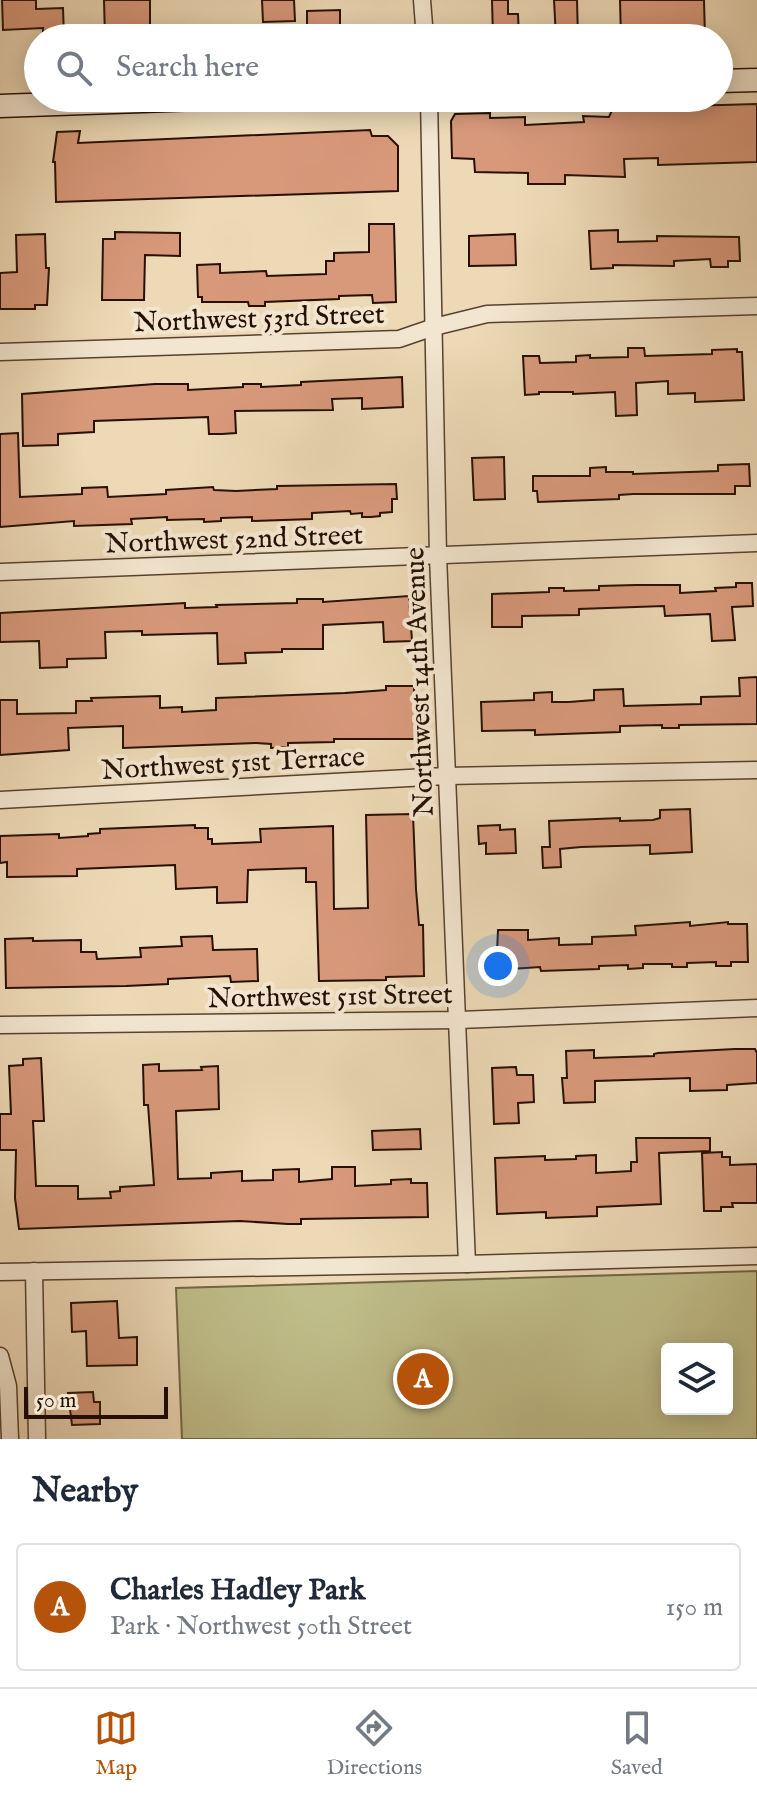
<!DOCTYPE html>
<html lang="en">
<head>
<meta charset="utf-8">
<style>
  :root { --surface:#fff; --page:#f2f2f3; --text:#1f2937; --muted:#747a83; --line:#e0e1e3; --accent:#b45309 }
  body { margin:0; font-family:"IM FELL English",serif; background:var(--page); color:var(--text) }
  .controls { position:absolute; right:24px; bottom:24px; display:grid; overflow:hidden; border-radius:8px; box-shadow:0 4px 20px #0003 }
  .controls button { width:72px; height:72px; display:grid; place-items:center; padding:0; border:0; border-bottom:2px solid var(--line); background:var(--surface); color:var(--text); font:40px sans-serif }
  .scale { position:absolute; left:24px; bottom:20px; width:144px; box-sizing:border-box; padding-left:8px; border:4px solid #271002; border-top:0; font-size:22px; line-height:28px; white-space:nowrap; color:#271002; -webkit-text-stroke:6px #f3e6d0; paint-order:stroke }
  .you { position:absolute; left:498px; top:966px; width:28px; height:28px; margin:-20px; border:6px solid #fff; border-radius:50%; background:#1a73e8; box-shadow:0 0 0 12px #1a73e833 }
  .badge { display:grid; place-items:center; width:52px; height:52px; border-radius:50%; background:var(--accent); color:#fff; font-size:26px; font-weight:700 }
  .pin { position:absolute; translate:-50% -50%; border:4px solid #fff; box-shadow:0 2px 8px #0006 }
  .list { margin:0; padding:0; list-style:none }
  h2 { display:flex; justify-content:space-between; align-items:center; height:104px; margin:0; padding:0 32px; font-size:34px }
  h2 small { font-size:26px; font-weight:400; color:var(--muted) }
  .list li { display:grid; grid-template-columns:52px 1fr auto; gap:24px; align-items:center; box-sizing:border-box; height:128px; margin:0 16px 16px; padding:0 16px; border:2px solid var(--line); border-radius:8px }
  .list b { display:block; font-size:30px; white-space:nowrap }
  .list p { margin:0; font-size:26px; white-space:nowrap; color:var(--muted) }
  .list em { font-size:26px; font-style:normal; color:var(--muted) }
  .icon { flex:none; width:44px; height:44px; fill:none; stroke:currentColor; stroke-width:2; stroke-linecap:round; stroke-linejoin:round }
  .map { position:relative; flex:none; width:757px; height:1439px; overflow:hidden }
  .search { position:absolute; background:var(--surface); box-shadow:0 4px 20px #0003; left:24px; right:24px; top:24px; height:88px; display:flex; align-items:center; gap:20px; box-sizing:border-box; padding:0 28px; border-radius:44px; color:var(--muted); font-size:30px }
  .sheet { height:248px; background:var(--surface) }
  nav { display:flex; justify-content:space-around; align-items:center; box-sizing:border-box; height:112px; border-top:2px solid var(--line); background:var(--surface); font-size:22px; color:var(--muted) }
  nav a { display:grid; justify-items:center; gap:4px }
  nav .on { color:var(--accent) }
  .map>svg:first-child { display:block }
</style>
</head>
<body>
<div class="map">
<svg width="757" height="1439" viewBox="0 0 757 1439">
  <rect width="100%" height="100%" fill="#edd9b6"/>
  <filter id="stains"><feTurbulence type="fractalNoise" baseFrequency=".0025" numOctaves="4"/><feColorMatrix values="0 0 0 0 .2 0 0 0 0 .09 0 0 0 0 .02 0 0 0 .5 -.17"/></filter>
  <radialGradient id="worn" r=".72"><stop offset=".6" stop-color="#630" stop-opacity="0"/><stop offset="1" stop-color="#630" stop-opacity=".3"/></radialGradient>
  <path fill="#bfbd89" stroke="#736646" stroke-width="2" fill-rule="evenodd" d="M 757,1271 L 757,1439 L 182,1439 L 176,1288 ZM 667,1349 L 727,1349 L 727,1409 L 667,1409 Z"/>
  <g fill="#d8997b" stroke="#271002" stroke-width="2">
    <path d="M 2,0 L 36,0 L 36,9 L 63,8 L 64,38 L 43,38 L 43,28 L 3,30 Z"/>
    <path d="M 104,0 L 150,0 L 150,36 L 105,37 Z"/>
    <path d="M 262,0 L 294,0 L 295,21 L 263,22 Z"/>
    <path d="M 492,0 L 508,0 L 508,14 L 518,14 L 519,38 L 493,38 Z"/>
    <path d="M 554,0 L 577,0 L 578,38 L 556,38 Z"/>
    <path d="M 620,0 L 704,0 L 705,38 L 621,38 Z"/>
    <path d="M 340,10 L 340,38 L 307,38 L 307,11 Z"/>
    <path d="M 757,104 L 757,162 L 658,165 L 658,158 L 624,159 L 625,177 L 565,175 L 565,184 L 528,184 L 528,173 L 475,172 L 474,159 L 452,158 L 451,121 L 455,114 L 490,113 L 490,118 L 525,117 L 525,125 L 584,122 L 583,116 L 609,117 L 613,108 Z"/>
    <path d="M 370,130 L 372,136 L 388,136 L 398,146 L 398,191 L 56,202 L 55,162 L 53,162 L 57,132 L 80,131 L 78,143 Z"/>
    <path d="M 369,224 L 394,224 L 396,302 L 373,303 L 372,295 L 339,296 L 339,299 L 265,302 L 265,306 L 249,306 L 248,302 L 202,302 L 202,297 L 198,297 L 197,265 L 220,264 L 220,273 L 266,271 L 267,276 L 326,274 L 326,261 L 334,261 L 334,253 L 369,252 Z"/>
    <path d="M 618,230 L 618,242 L 657,241 L 657,236 L 739,237 L 740,261 L 728,261 L 728,267 L 711,267 L 710,259 L 674,261 L 674,266 L 613,265 L 613,268 L 591,269 L 589,231 Z"/>
    <path d="M 115,232 L 180,233 L 180,256 L 145,255 L 144,300 L 102,300 L 103,239 L 115,239 Z"/>
    <path d="M 45,234 L 46,268 L 49,268 L 47,305 L 35,305 L 35,309 L 0,309 L 0,273 L 17,272 L 16,235 Z"/>
    <path d="M 515,234 L 516,265 L 469,266 L 469,236 Z"/>
    <path d="M 628,348 L 644,348 L 645,356 L 712,354 L 712,350 L 737,349 L 737,352 L 742,352 L 744,400 L 695,402 L 695,393 L 668,394 L 668,381 L 636,383 L 637,415 L 616,416 L 615,392 L 573,394 L 573,392 L 539,392 L 539,394 L 525,395 L 523,356 L 539,356 L 540,363 L 576,362 L 576,356 L 590,355 L 590,358 L 628,357 Z"/>
    <path d="M 402,377 L 403,407 L 362,409 L 362,398 L 332,399 L 333,410 L 235,411 L 236,433 L 222,434 L 209,434 L 208,417 L 94,421 L 94,432 L 58,434 L 58,445 L 23,446 L 22,394 L 155,384 L 188,384 L 188,390 L 243,387 L 243,384 L 261,384 L 261,387 L 301,385 L 301,382 Z"/>
    <path d="M 18,433 L 20,497 L 82,494 L 82,488 L 107,487 L 108,497 L 166,494 L 166,490 L 213,487 L 214,490 L 236,491 L 277,489 L 277,486 L 396,484 L 397,499 L 392,499 L 392,512 L 380,513 L 380,516 L 371,517 L 362,517 L 362,513 L 351,514 L 350,511 L 312,513 L 312,519 L 252,521 L 252,517 L 221,518 L 221,521 L 204,522 L 204,519 L 167,520 L 167,517 L 131,519 L 132,524 L 74,526 L 74,521 L 0,527 L 0,434 Z"/>
    <path d="M 504,457 L 505,499 L 474,500 L 472,458 Z"/>
    <path d="M 749,464 L 750,486 L 735,486 L 735,494 L 633,494 L 619,495 L 619,499 L 538,502 L 537,491 L 533,491 L 533,476 L 590,476 L 590,468 L 606,467 L 606,472 L 633,472 L 633,474 L 718,471 L 718,465 Z"/>
    <path d="M 736,583 L 752,583 L 753,606 L 732,607 L 735,640 L 712,641 L 710,614 L 665,616 L 664,606 L 579,609 L 579,615 L 522,616 L 522,627 L 492,627 L 492,594 L 549,592 L 549,588 L 564,588 L 564,591 L 599,590 L 599,586 L 636,585 L 680,585 L 680,593 L 716,591 L 715,588 L 736,587 Z"/>
    <path d="M 409,596 L 412,641 L 384,642 L 383,622 L 323,625 L 323,649 L 282,649 L 282,652 L 245,653 L 246,663 L 218,664 L 217,633 L 142,635 L 142,631 L 105,632 L 106,658 L 67,659 L 67,667 L 40,668 L 39,641 L 0,642 L 0,613 L 185,603 L 185,608 L 217,607 L 216,605 L 297,603 L 297,599 L 323,599 L 323,602 Z"/>
    <path d="M 757,677 L 757,724 L 679,725 L 679,728 L 662,728 L 662,725 L 620,726 L 620,732 L 535,735 L 535,730 L 482,731 L 481,702 L 534,700 L 534,693 L 552,692 L 552,702 L 569,702 L 594,700 L 594,690 L 623,689 L 624,706 L 701,704 L 701,697 L 740,696 L 739,678 Z"/>
    <path d="M 386,686 L 414,686 L 415,739 L 334,739 L 334,742 L 288,743 L 288,747 L 271,748 L 271,744 L 256,743 L 123,748 L 123,726 L 68,728 L 69,750 L 0,755 L 0,700 L 17,700 L 17,714 L 76,713 L 76,701 L 92,701 L 91,698 L 160,696 L 160,708 L 182,707 L 182,712 L 216,710 L 216,698 L 345,693 L 386,690 Z"/>
    <path d="M 690,809 L 692,852 L 650,854 L 650,845 L 581,847 L 560,849 L 561,867 L 543,868 L 542,847 L 550,847 L 549,821 L 620,818 L 620,821 L 653,820 L 660,818 L 660,810 Z"/>
    <path d="M 413,814 L 416,889 L 419,925 L 423,925 L 424,976 L 386,977 L 386,980 L 319,981 L 316,882 L 306,882 L 306,868 L 248,870 L 247,902 L 217,903 L 217,887 L 176,889 L 175,865 L 77,869 L 77,876 L 7,877 L 7,862 L 0,863 L 0,836 L 59,834 L 59,838 L 88,836 L 88,834 L 100,833 L 100,829 L 195,825 L 195,828 L 208,828 L 208,839 L 212,839 L 212,844 L 261,842 L 260,829 L 333,826 L 334,909 L 368,908 L 366,815 Z"/>
    <path d="M 500,825 L 500,830 L 515,829 L 516,853 L 486,854 L 486,843 L 479,844 L 478,826 Z"/>
    <path d="M 690,922 L 690,926 L 728,922 L 728,924 L 747,924 L 748,962 L 731,962 L 731,966 L 716,966 L 716,962 L 687,963 L 687,967 L 672,967 L 672,964 L 643,964 L 643,968 L 628,969 L 628,965 L 599,966 L 599,969 L 541,971 L 540,967 L 511,969 L 511,972 L 496,973 L 498,930 L 528,930 L 528,940 L 559,938 L 559,945 L 592,944 L 592,937 L 636,935 L 635,926 Z"/>
    <path d="M 212,936 L 213,950 L 257,949 L 258,981 L 231,982 L 230,976 L 168,979 L 168,984 L 126,986 L 6,988 L 5,939 L 33,938 L 33,941 L 81,940 L 81,952 L 96,952 L 97,959 L 141,957 L 140,948 L 182,946 L 181,937 Z"/>
    <path d="M 735,1049 L 755,1049 L 757,1053 L 757,1083 L 727,1085 L 727,1090 L 690,1091 L 690,1078 L 595,1081 L 595,1102 L 564,1103 L 562,1078 L 567,1078 L 566,1051 L 594,1050 L 594,1058 L 654,1056 L 654,1054 L 658,1053 Z"/>
    <path d="M 41,1058 L 44,1121 L 33,1121 L 36,1186 L 78,1186 L 78,1199 L 111,1198 L 110,1192 L 120,1191 L 120,1187 L 154,1185 L 148,1105 L 144,1105 L 143,1065 L 159,1064 L 159,1071 L 202,1070 L 201,1067 L 218,1066 L 219,1109 L 176,1111 L 178,1179 L 211,1178 L 211,1173 L 242,1171 L 242,1181 L 273,1180 L 273,1170 L 299,1169 L 299,1182 L 332,1179 L 332,1167 L 355,1167 L 355,1186 L 391,1184 L 391,1180 L 411,1179 L 411,1183 L 427,1183 L 428,1217 L 301,1219 L 301,1224 L 288,1224 L 240,1221 L 19,1229 L 15,1198 L 16,1150 L 0,1150 L 0,1114 L 11,1114 L 9,1066 L 23,1065 L 23,1059 Z"/>
    <path d="M 516,1067 L 517,1075 L 533,1075 L 534,1102 L 518,1103 L 519,1123 L 494,1124 L 492,1068 Z"/>
    <path d="M 420,1129 L 421,1149 L 373,1150 L 372,1131 Z"/>
    <path d="M 636,1138 L 710,1138 L 710,1151 L 659,1153 L 661,1204 L 597,1207 L 597,1216 L 546,1218 L 546,1212 L 497,1214 L 495,1158 L 545,1156 L 545,1160 L 576,1159 L 576,1156 L 596,1155 L 596,1173 L 631,1171 L 631,1162 L 637,1162 Z"/>
    <path d="M 722,1152 L 722,1157 L 730,1157 L 730,1165 L 757,1164 L 757,1203 L 732,1203 L 733,1207 L 721,1207 L 721,1211 L 704,1211 L 702,1153 Z"/>
    <path d="M 117,1301 L 119,1338 L 137,1337 L 137,1365 L 87,1366 L 86,1331 L 72,1332 L 71,1303 Z"/>
    <path d="M 93,1392 L 94,1402 L 100,1402 L 100,1424 L 72,1425 L 68,1393 Z"/>
  </g>
  <g fill="none" stroke-linecap="round" stroke-linejoin="round">
    <g stroke="#58422f" stroke-width="19">
      <g id="street">
        <path d="M 422,0 L 425,38"/>
        <path d="M 429,98 L 438,556 L 467,1264"/>
        <path d="M 0,352 L 399,339 L 434,327 L 487,314 L 757,306"/>
        <path d="M 0,572 L 757,543"/>
        <path d="M 0,800 L 446,776 L 757,770"/>
        <path d="M 0,1025 L 459,1020 L 757,1008"/>
        <path d="M 34,1271 L 37,1439"/>
        <path d="M 0,1272 L 467,1264 L 757,1256"/>
        <path d="M 0,1356 L 8,1386 L 10,1439"/>
      </g>
    </g>
    <g stroke="#271002" stroke-width="25">
      <g id="secondary">
        <path d="M 719,81 L 757,80"/>
        <path d="M 0,106 L 227,98"/>
      </g>
    </g>
    <use href="#street" stroke="#f3e6d0" stroke-width="16"/>
    <use href="#secondary" stroke="#f3e6d0" stroke-width="22"/>
  </g>
  <g text-anchor="middle" stroke-width="8" stroke-linejoin="round" paint-order="stroke">
    <g font-size="28" fill="#271002" stroke="#f3e6d0">
      <text transform="translate(259 317) rotate(-2)" y="10">Northwest 53rd Street</text>
      <text transform="translate(234 538) rotate(-2)" y="10">Northwest 52nd Street</text>
      <text transform="translate(418 682) rotate(-92)" y="10">Northwest 14th Avenue</text>
      <text transform="translate(233 762) rotate(-3)" y="10">Northwest 51st Terrace</text>
      <text transform="translate(330 995) rotate(-1)" y="10">Northwest 51st Street</text>
    </g>
  </g>
  <rect width="100%" height="100%" filter="url(#stains)"/>
  <rect width="100%" height="100%" fill="url(#worn)"/>
</svg>
<div class="controls">
<button><svg class="icon" aria-label="layers" viewBox="0 0 24 24"><path d="M12 4l9 5-9 5-9-5zM3 14l9 5 9-5"/></svg></button>
</div>
<div class="scale">50 m</div>
<div class="you"></div>
<div class="pin badge" style="left:423px;top:1379px">A</div>
<div class="search"><svg class="icon" aria-label="search" viewBox="0 0 24 24"><circle cx="10" cy="10" r="6"/><path d="M15 15l6 6"/></svg>Search here</div>
</div>
<section class="sheet">
<h2>Nearby<small></small></h2>
<ul class="list">
<li><span class="badge">A</span><div><b>Charles Hadley Park</b><p>Park · Northwest 50th Street</p></div><em>150 m</em></li>
</ul>
</section>
<nav>
<a class="on"><svg class="icon" aria-label="map" viewBox="0 0 24 24"><path d="M3 6l6-2 6 2 6-2v14l-6 2-6-2-6 2zM9 4v14M15 6v14"/></svg>Map</a>
<a><svg class="icon" aria-label="directions" viewBox="0 0 24 24"><path d="M12 3l9 9-9 9-9-9zM9 14v-3h6M13 9l2 2-2 2"/></svg>Directions</a>
<a><svg class="icon" aria-label="saved" viewBox="0 0 24 24"><path d="M7 4h10v16l-5-4-5 4z"/></svg>Saved</a>
</nav>
</body>
</html>
